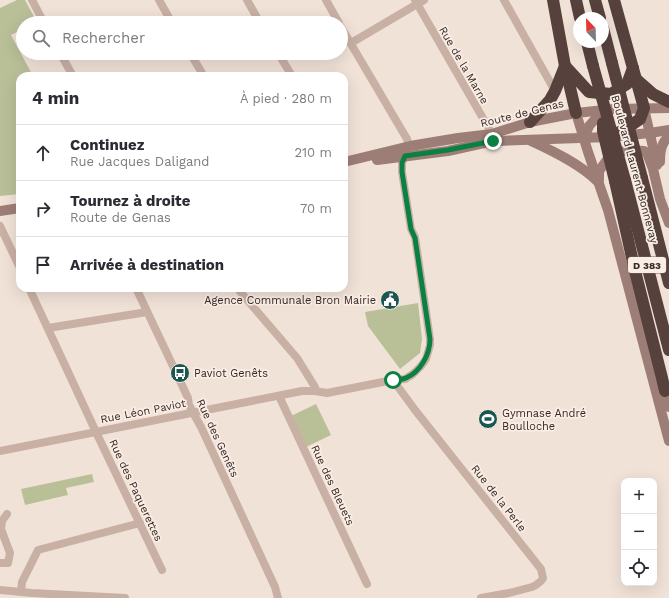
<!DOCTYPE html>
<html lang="fr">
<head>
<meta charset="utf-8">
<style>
  :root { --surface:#fff; --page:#f7f7f7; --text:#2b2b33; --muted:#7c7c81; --line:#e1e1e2 }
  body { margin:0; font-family:"Work Sans",sans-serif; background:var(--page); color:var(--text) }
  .controls { position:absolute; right:12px; bottom:12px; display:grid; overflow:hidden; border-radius:8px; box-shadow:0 4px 16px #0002 }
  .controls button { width:36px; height:36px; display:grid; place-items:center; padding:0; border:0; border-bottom:1px solid var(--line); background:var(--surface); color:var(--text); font:20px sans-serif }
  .compass { position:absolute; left:573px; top:12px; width:36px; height:36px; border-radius:50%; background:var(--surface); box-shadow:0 4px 16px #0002; rotate:337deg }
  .stop { position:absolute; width:12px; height:12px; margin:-9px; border:3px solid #0b8043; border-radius:50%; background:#fff }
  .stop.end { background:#0b8043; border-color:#fff; box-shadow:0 1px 4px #0008 }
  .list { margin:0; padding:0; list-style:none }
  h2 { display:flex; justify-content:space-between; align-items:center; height:52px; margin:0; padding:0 16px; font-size:17px }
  h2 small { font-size:13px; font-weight:400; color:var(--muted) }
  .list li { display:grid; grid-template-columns:26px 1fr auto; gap:12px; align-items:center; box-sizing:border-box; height:56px; padding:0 16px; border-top:1px solid var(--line) }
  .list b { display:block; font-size:15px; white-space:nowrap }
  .list p { margin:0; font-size:13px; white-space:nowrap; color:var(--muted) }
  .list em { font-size:13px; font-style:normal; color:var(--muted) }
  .icon { flex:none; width:22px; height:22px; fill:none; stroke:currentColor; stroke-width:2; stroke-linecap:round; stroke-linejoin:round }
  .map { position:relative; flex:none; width:669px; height:598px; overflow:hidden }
  .search { position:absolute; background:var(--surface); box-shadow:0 4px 16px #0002; left:16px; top:16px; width:332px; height:44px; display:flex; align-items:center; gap:10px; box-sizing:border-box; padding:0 14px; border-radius:22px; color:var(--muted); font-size:15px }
  .panel { position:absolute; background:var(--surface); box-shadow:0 4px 16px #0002; left:16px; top:72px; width:332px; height:220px; border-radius:12px }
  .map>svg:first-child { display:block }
</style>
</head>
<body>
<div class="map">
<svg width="669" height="598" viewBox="0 0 669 598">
  <rect width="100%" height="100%" fill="#f1e2d8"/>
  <g fill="#b9c098">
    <path d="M 17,0 L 25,0 L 37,22 L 23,23 L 23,29 L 11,35 L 33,76 L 20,76 L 20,194 L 0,196 L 0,8 Z"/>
    <path d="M 418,303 L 422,339 L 420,353 L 400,369 L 368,326 L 365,312 Z"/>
    <path d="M 316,404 L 331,435 L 306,447 L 291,416 Z"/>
    <path d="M 92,474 L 94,482 L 66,488 L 68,495 L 25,505 L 21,489 Z"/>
  </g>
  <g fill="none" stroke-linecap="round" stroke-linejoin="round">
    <g stroke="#c9b0a4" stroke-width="8">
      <path d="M 32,0 L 44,23"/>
      <path d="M 159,0 L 172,23"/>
      <path d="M 247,0 L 260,23"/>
      <path d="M 326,0 L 339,23"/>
      <path d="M 415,0 L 492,134 L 493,139"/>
      <path d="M 504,0 L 555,91"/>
      <path d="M 341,27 L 407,139 L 408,143 L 406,147"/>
      <path d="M 351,43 L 424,0"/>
      <path d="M 60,53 L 73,76"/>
      <path d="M 190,53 L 202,73"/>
      <path d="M 278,53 L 292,76"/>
      <path d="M 0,226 L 20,268"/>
      <path d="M 29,288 L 96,432 L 162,570"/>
      <path d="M 136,288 L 181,383 L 188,398 L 189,405 L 202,429 L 275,587 L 278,598"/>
      <path d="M 237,288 L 297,358 L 315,387 L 315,391"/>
      <path d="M 48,328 L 147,312"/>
      <path d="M 393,380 L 415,410 L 541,569 L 543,578 L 541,581 L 536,585 L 532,587 L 509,593 L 481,598"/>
      <path d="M 279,396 L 367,584"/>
      <path d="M 0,451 L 302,391 L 315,391 L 327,393 L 393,380 L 405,379 L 413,374 L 421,366 L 426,359 L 430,345 L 430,339 L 415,237 L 411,229 L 402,172 L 402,163 L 405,156"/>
      <path d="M 0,563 L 8,563 L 10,553 L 1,529 L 2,521 L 7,514"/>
      <path d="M 0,590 L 32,593 L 125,598"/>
      <path d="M 21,592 L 22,582 L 38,550 L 140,523"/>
    </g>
    <g stroke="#9d7e76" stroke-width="10">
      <path d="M 644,108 L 657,165"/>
      <path d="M 576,113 L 588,152 L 608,210 L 669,441"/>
      <path d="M 584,138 L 589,126 L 598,116 L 607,112"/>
      <path d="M 531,141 C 553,151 580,164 597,181"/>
      <path d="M 377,160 L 448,151 L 493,141 L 609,137 L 650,133 L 669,130"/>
      <path d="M 344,162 L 410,146 L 458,138 L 492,134 L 530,122 L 576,113 L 614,109 L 669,108"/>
      <path d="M 660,162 C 660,152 661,143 669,136"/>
      <path d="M 599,180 L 599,171 L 607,160 L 615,154 L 627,150 L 644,151 L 647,153 L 653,169 L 660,199 L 669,223"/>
      <path d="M 0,211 L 20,208"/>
      <path d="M 665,391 L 669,407"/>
    </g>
    <g stroke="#56413d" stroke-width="12">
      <path d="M 553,0 L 565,66 L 576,113"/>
      <path d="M 576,0 L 580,18"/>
      <path d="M 595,0 L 600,18"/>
      <path d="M 603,28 L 612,63"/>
      <path d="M 587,42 L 593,66"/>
      <path d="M 566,67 L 589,92 L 611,94 L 627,84 L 633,68"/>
      <path d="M 637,80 L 653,94 L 669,102"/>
      <path d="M 530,122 L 550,100 L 555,91 L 565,66"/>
      <path d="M 609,137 L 624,130 L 640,119 L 644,108 L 614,0"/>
      <path d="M 642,178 L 669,283"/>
      <path d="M 625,180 L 669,350"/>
      <path d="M 615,181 L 635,271 L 662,378 L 665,391"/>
    </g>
    <g stroke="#56413d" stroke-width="12">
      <path d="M 612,63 L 642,178"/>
      <path d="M 593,66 L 625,180"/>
      <path d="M 603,123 L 603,131 L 615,181"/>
    </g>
  </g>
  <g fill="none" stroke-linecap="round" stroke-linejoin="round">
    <path stroke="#0b8043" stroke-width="5" d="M 393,380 C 397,379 402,380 406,378 C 420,372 430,355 430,339 L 415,238 L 411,229 L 402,172 L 402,163 L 405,156 L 448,150 L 493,141"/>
  </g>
  <defs>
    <g id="civic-disc" transform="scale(1)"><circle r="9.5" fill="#1b5652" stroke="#f9ede4"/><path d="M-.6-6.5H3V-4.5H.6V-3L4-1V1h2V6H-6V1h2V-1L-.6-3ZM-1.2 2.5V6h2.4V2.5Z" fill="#fff"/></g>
    <g id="bus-disc" transform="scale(1)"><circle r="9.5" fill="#1b5652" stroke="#f9ede4"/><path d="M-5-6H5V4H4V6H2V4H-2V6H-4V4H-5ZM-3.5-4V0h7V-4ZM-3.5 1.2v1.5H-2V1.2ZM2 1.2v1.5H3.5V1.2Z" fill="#fff"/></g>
    <g id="stadium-disc" transform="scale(1)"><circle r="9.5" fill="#1b5652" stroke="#f9ede4"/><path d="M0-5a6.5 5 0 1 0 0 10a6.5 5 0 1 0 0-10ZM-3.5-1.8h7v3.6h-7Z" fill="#fff"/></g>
  </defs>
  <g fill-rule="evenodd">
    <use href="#civic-disc" x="390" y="300"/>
    <use href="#bus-disc" x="180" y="373"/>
    <use href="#stadium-disc" x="488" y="419"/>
  </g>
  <g text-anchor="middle" stroke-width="3.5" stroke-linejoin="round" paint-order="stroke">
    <rect fill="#f9ede4" stroke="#70635f" stroke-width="1" x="628" y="257" width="38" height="16" rx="3"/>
    <g font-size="10" font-weight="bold" fill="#352826">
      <text x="647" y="269">D 383</text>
    </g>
    <g font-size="11" fill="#352826" stroke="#f9ede4">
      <text transform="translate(464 65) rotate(60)" y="4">Rue de la Marne</text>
      <text transform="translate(522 113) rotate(-14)" y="4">Route de Genas</text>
      <text transform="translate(635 169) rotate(75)" y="4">Boulevard Laurent Bonnevay</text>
      <text transform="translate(143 411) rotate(-11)" y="4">Rue Léon Paviot</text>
      <text transform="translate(218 438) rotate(65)" y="4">Rue des Genêts</text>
      <text transform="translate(333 485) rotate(65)" y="4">Rue des Bleuets</text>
      <text transform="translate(136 490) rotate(65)" y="4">Rue des Paquerettes</text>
      <text transform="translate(499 498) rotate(52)" y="4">Rue de la Perle</text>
    </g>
    <g font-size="11" fill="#352826" stroke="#f9ede4" text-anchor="start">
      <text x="376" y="304" text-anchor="end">Agence Communale Bron Mairie</text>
      <text x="194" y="377">Paviot Genêts</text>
      <text x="502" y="417">Gymnase André<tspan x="502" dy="13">Boulloche</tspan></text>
    </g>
  </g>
</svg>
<div class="controls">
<button>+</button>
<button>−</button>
<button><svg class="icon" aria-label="locate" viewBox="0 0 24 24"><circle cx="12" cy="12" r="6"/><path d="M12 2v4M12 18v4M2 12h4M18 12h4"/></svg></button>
</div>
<svg class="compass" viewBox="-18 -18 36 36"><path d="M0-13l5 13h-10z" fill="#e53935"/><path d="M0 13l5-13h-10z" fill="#7c7c81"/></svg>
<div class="stop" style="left:393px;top:380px"></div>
<div class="stop end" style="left:493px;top:141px"></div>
<div class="search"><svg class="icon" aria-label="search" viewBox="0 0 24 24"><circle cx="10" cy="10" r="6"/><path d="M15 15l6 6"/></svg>Rechercher</div>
<section class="panel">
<h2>4 min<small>À pied · 280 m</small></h2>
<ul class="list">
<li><svg class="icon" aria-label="ahead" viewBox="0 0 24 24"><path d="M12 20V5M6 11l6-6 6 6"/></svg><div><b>Continuez</b><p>Rue Jacques Daligand</p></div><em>210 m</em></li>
<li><svg class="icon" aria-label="right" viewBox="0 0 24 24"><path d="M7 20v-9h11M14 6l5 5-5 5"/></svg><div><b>Tournez à droite</b><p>Route de Genas</p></div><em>70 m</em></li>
<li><svg class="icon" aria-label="arrive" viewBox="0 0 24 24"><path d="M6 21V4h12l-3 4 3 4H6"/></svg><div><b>Arrivée à destination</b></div></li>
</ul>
</section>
</div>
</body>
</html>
